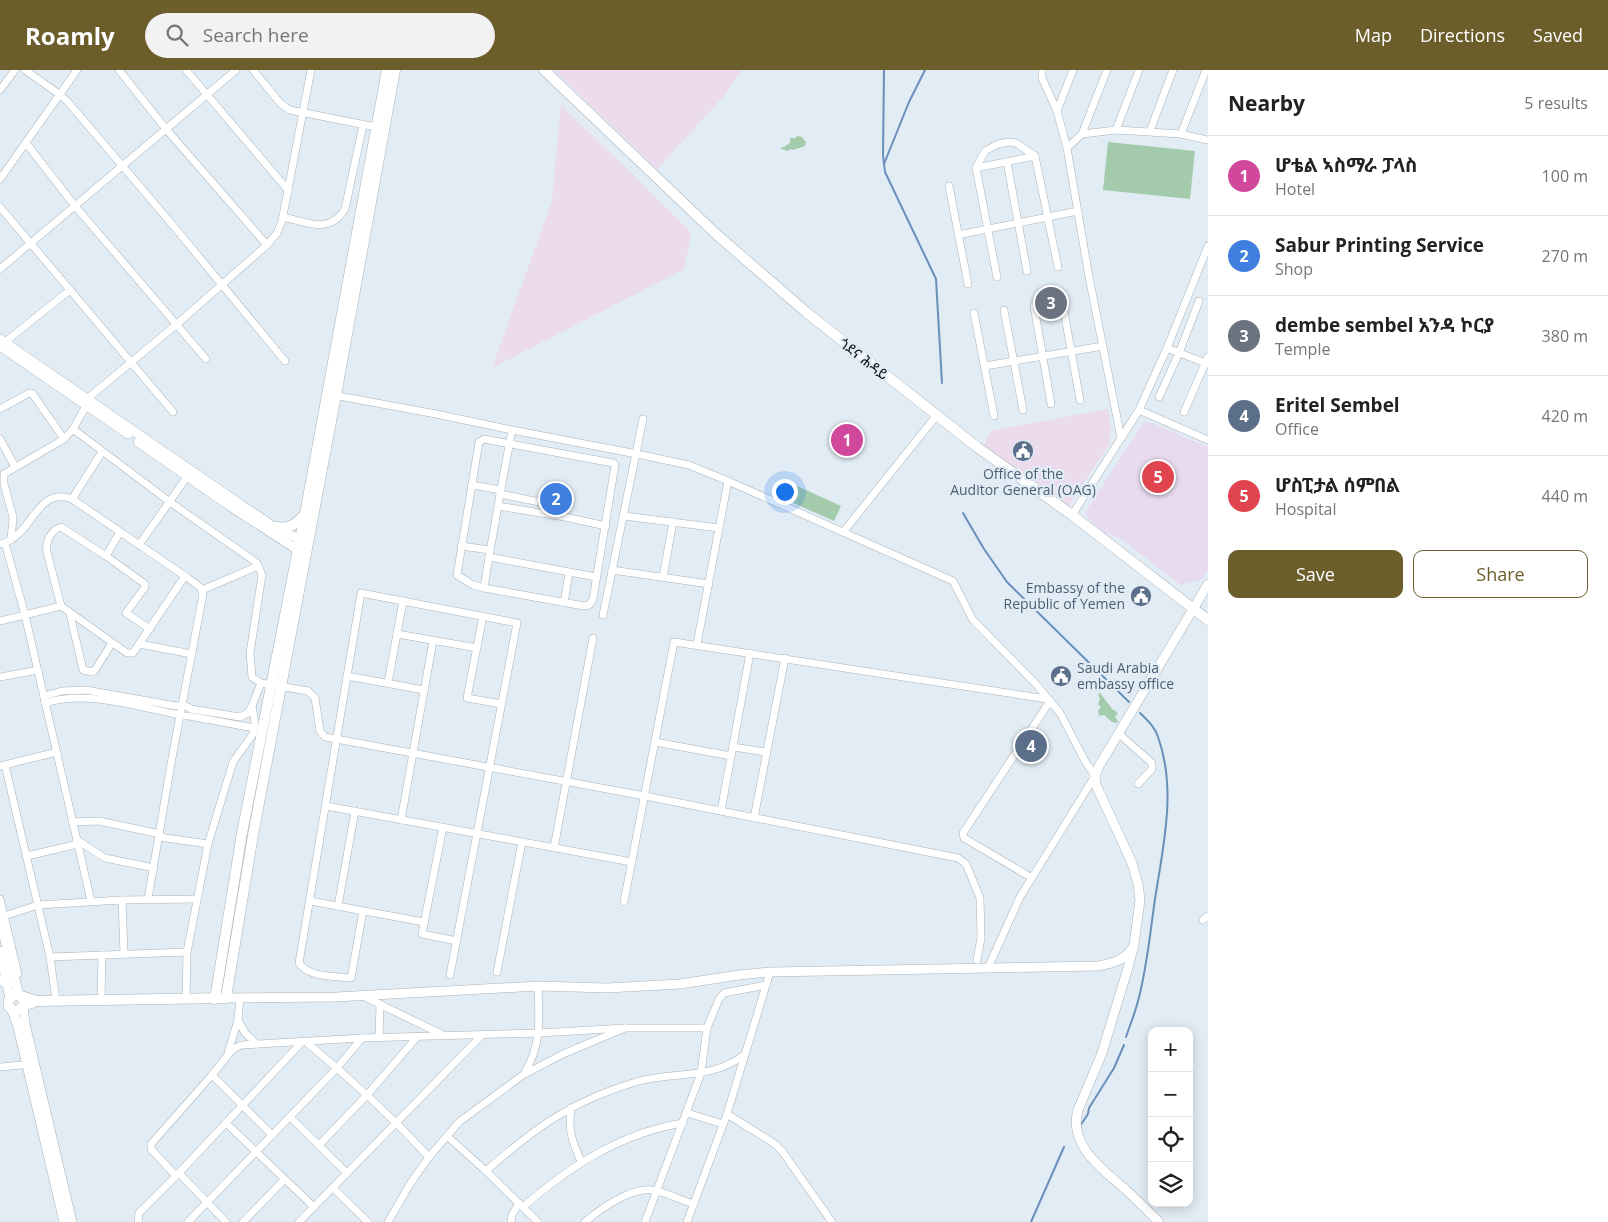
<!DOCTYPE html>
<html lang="en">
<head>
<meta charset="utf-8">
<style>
  :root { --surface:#fff; --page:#f2f2f2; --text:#222; --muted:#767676; --line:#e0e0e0; --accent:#6c5e2b }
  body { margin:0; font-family:"Open Sans","Noto Sans Ethiopic",sans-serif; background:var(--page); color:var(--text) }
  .controls { position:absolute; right:15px; bottom:15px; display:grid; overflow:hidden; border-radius:10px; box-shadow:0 2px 12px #0003 }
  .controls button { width:45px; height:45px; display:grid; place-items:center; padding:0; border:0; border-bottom:1px solid var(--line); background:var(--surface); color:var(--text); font:25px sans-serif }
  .you { position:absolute; left:784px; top:421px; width:18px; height:18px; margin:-12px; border:4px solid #fff; border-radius:50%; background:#1a73e8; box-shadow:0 0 0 8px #1a73e833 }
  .badge { display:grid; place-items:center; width:32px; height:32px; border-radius:50%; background:var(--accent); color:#fff; font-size:16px; font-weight:700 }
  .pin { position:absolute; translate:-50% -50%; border:2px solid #fff; box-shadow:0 1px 5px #0006 }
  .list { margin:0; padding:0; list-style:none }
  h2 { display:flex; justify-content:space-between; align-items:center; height:65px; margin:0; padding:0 20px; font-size:21px }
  h2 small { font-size:16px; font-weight:400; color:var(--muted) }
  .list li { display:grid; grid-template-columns:32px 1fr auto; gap:15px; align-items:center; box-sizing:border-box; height:80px; padding:0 20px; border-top:1px solid var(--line) }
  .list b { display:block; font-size:19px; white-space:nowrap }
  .list p { margin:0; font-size:16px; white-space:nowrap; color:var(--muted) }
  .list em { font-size:16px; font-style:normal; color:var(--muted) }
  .actions { display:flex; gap:10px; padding:15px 20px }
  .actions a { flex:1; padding:11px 0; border:1px solid var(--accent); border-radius:10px; text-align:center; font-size:18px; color:var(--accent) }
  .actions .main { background:var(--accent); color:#fff }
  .icon { flex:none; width:28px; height:28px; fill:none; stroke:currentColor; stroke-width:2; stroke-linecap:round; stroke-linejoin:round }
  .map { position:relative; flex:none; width:1208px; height:1152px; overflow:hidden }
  header { display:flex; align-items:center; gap:30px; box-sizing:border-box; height:70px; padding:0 25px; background:var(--accent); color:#fff }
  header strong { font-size:24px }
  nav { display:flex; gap:28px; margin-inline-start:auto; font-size:18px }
  .search { width:350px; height:45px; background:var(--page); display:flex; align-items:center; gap:12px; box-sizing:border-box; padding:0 18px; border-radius:28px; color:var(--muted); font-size:19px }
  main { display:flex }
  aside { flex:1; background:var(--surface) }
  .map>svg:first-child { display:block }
</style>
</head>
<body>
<header>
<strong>Roamly</strong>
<div class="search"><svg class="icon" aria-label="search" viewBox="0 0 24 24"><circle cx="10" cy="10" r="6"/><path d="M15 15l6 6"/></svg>Search here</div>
<nav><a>Map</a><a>Directions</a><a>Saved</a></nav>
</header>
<main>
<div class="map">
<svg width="1208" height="1152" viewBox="0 0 1208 1152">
  <rect width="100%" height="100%" fill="#e2ecf5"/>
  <g fill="#ebdbed">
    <path d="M 554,0 L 742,0 L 723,27 L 657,99 Z"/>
    <path d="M 561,35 L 688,159 L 691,164 L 684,199 L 492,298 L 552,131 Z"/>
    <path d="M 1108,339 L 1111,358 L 1109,375 L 1068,436 L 983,378 L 990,361 Z"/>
  </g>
  <path fill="#e8dbef" d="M 1144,352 L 1152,353 L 1208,377 L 1208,500 L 1203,509 L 1181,515 L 1124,471 L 1108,463 L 1106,464 L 1091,451 L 1086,444 L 1088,438 Z"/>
  <g fill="#a3cbac">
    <path d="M 797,66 L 802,67 L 806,72 L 805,76 L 793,80 L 790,79 L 788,81 L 781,79 L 782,76 L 784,78 L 785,76 L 790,73 L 790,68 L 796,68 Z"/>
    <path d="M 1108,72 L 1195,81 L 1190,129 L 1103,120 Z"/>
    <path d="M 782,409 L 841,436 L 834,451 L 775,425 Z"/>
    <path d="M 1100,623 L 1113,640 L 1114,640 L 1118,643 L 1115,647 L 1118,651 L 1117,653 L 1112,652 L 1104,645 L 1099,646 L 1098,641 L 1101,637 L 1098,634 L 1100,629 L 1098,624 Z"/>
  </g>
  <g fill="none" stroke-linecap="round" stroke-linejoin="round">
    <g stroke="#6a8fbb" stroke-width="2">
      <path d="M 884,0 L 883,85 L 885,102 L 936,209 L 942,313"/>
      <path d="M 884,94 L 909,32 L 925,0"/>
      <path d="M 963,443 L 984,479 L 1007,512 L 1129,632"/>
      <path d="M 1126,967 C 1130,955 1135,943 1138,931 C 1147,898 1150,863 1155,829 C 1163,777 1177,719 1158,667 C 1155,657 1147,650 1140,643"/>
      <path d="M 1080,1056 L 1088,1044 L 1089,1038 L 1114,998 L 1124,975"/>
      <path d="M 1031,1152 L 1064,1077"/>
    </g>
    <g stroke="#a8b3ba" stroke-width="8">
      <g id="minor">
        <path d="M 25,0 L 59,24 L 68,32 L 171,153 L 285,291"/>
        <path d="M 119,0 L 166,59 L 267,175"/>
        <path d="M 186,0 L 288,120"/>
        <path d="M 253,0 L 281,34 L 290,40 L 376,57"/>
        <path d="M 1042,0 L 1042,8 L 1057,41 L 1067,78 L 1089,207 L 1121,368"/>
        <path d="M 0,20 L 15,0"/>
        <path d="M 1057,41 L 1073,0"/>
        <path d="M 1116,60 L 1139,0"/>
        <path d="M 1150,61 L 1173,0"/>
        <path d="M 1082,64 L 1107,0"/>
        <path d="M 1181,64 L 1206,0"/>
        <path d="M 26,73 L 75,136 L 206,289"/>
        <path d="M 1067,78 L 1082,64 L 1116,60 L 1181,64 L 1208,70"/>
        <path d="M 1007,92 L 1027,201"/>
        <path d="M 976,98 L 1035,86"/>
        <path d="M 0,109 L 77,0"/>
        <path d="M 949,116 L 968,214"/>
        <path d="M 0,137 L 173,342"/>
        <path d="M 283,147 C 307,152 329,165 345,139 L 363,55"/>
        <path d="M 958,165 L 1078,141"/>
        <path d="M 0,199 L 236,0"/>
        <path d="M 997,207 L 976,98 L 985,81 L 998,74 L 1009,72 L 1016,73 L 1035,86 L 1058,197"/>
        <path d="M 1062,230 L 1080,330"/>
        <path d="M 1034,236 L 1051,334"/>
        <path d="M 1004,240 L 1023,340"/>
        <path d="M 974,243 L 994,346"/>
        <path d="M 5,272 L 70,220"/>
        <path d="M 1167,278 L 1208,294"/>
        <path d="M 985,296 L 1103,276"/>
        <path d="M 333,325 L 436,344 L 512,360 L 500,424 L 554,435 L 562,440 L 565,447 L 606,456"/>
        <path d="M 1159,327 L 1179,283 L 1199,231"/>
        <path d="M 87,329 L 177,254 L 267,175 L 277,163 L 282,151 L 311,0"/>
        <path d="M 0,339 L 29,323 L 32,323 L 64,369"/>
        <path d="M 1139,340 L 1208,370"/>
        <path d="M 1184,342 L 1208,287"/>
        <path d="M 73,359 L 170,432 L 257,493 L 262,505 L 250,583 L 252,607 L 261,613 L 308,621 L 315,628 L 320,661 L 325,667 L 645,726 L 958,788 L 966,794 L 980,828 L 981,868 L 977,890"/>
        <path d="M 512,360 L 637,384 L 689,395 L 728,411 L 953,511 L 973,550 L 1035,613 L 1060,643 L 1085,691 L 1095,706 L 1020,827 L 988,898"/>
        <path d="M 0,369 L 15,397"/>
        <path d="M 484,369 L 613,393 L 615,395 L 593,529 L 589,535 L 584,536 L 484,518 L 473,515 L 457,505 L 479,372 Z"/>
        <path d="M 472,415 L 501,420"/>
        <path d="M 500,424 L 498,436 L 565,447"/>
        <path d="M 72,429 L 102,382"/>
        <path d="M 1072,445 L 1139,340 L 1167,278 L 1208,176"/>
        <path d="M 624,446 L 719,458"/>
        <path d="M 844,461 L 937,345"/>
        <path d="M 11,470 L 13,447 L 4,414 L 4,404 L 64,369 L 73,359 L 86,336"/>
        <path d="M 5,473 L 25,545 L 91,831"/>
        <path d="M 0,474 C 34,467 35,415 72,429 L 185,506 L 200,517 L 203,524 L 172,688 L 148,829"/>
        <path d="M 139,475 L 189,404"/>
        <path d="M 461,476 L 490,480"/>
        <path d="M 106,486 L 120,462"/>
        <path d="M 489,487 L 498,436"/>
        <path d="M 612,500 L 709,514"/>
        <path d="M 663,507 L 673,452"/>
        <path d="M 484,518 L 489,487 L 596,507"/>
        <path d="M 202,520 L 258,496"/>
        <path d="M 564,533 L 569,503"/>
        <path d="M 70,544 L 83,600 L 92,602 L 95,600 L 112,573"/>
        <path d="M 603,545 L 643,349"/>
        <path d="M 483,546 L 467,628 L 501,634"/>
        <path d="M 0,551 L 61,536"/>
        <path d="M 150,559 L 126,543 L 145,517 L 145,514 L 106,486 L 61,457 C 51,460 45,472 47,482 L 61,536 L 127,583 L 133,583 L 185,506"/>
        <path d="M 397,564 L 477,578"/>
        <path d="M 139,574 L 192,584"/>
        <path d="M 697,574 L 728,411"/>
        <path d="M 347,606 L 424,620"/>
        <path d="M 0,607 L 38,600"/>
        <path d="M 388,613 L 403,531"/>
        <path d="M 44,626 L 62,621 L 86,620 L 176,636 C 182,634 186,635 191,639 L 240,647 L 248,643 L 252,636"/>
        <path d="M 45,633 C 87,620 134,636 176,644 L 180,646 L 189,646 L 254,658"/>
        <path d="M 1118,663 L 1152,693 L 1152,699 L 1138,714"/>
        <path d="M 655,672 L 731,686"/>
        <path d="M 733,677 L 766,682"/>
        <path d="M 5,695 L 50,887 L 56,930"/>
        <path d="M 0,696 L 57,682"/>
        <path d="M 326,736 L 632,792"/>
        <path d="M 721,741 L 750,583"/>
        <path d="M 754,748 L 785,588"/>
        <path d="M 401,750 L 433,571"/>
        <path d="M 72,752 L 99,751 L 160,764"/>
        <path d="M 443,757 L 422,864 L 457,871"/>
        <path d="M 159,767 L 208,774"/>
        <path d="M 77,770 L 105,788 L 154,798"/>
        <path d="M 554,778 L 593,568"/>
        <path d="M 27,786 L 78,774"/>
        <path d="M 1032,808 L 964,768 L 963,763 L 1050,631"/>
        <path d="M 0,829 L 18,904"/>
        <path d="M 122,830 L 124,884"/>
        <path d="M 310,831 L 424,852"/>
        <path d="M 624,832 L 674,572 L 1047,629"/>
        <path d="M 338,836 L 355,741"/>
        <path d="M 363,841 L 351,908 C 335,906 309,908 299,893 L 361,523 L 517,553 L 450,905"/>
        <path d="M 4,846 L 38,835 L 122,830 L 197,829"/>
        <path d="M 1203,850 L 1208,846"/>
        <path d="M 50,887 L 187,882"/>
        <path d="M 497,902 L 522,772"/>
        <path d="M 0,909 L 2,912 L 8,916"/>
        <path d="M 363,926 L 441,964"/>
        <path d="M 186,929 L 187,882 L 208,774 L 233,692 L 253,664 L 255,653 L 252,636 L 261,613"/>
        <path d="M 101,930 L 102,885"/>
        <path d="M 238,950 L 245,963 L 257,974"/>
        <path d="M 379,968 L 380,934"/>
        <path d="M 306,972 C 350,1008 391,1046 429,1087"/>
        <path d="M 228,983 L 238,950 L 240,928"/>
        <path d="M 0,997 L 22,995"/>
        <path d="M 525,1002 C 542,974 539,948 538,916"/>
        <path d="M 212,1005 L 272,1065"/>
        <path d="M 571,1038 C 568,1063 572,1069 581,1092"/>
        <path d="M 687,1043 L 723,1054"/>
        <path d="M 727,1044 L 775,1074 L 782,1081 L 832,1152"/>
        <path d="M 290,1047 L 347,1103"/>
        <path d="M 226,1053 L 314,1137"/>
        <path d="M 447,1066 L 486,1101 L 538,1152"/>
        <path d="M 319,1075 L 367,1025 L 417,967"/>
        <path d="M 486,1101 C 536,1057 573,1030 639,1011 C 676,1001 711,1010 744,985"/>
        <path d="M 179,1103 L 226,1152"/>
        <path d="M 176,1106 L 151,1079 L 151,1074 L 212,1005 L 232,980 L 241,975 L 362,968 L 539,963 L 625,958"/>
        <path d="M 333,1118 L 368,1152"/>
        <path d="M 523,1137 C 570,1096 621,1063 683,1053"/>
        <path d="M 138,1152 L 139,1143 L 176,1106 L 302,972"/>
        <path d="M 188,1152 L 337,998 L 362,968"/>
        <path d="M 243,1152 L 284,1110"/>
        <path d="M 299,1152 L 483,964"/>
        <path d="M 388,1152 L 410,1114 L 429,1087 L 459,1052 L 523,1005 L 563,984 L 625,958 L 707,958"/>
        <path d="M 511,1152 L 512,1145 L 519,1133"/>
        <path d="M 585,1152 C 600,1139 631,1117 652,1120 C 666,1122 680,1130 694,1134"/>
        <path d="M 645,1152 L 701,1003 L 707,958 L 719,929 L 724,923 L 766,915"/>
        <path d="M 687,1152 L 727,1044 L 770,902"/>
      </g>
    </g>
    <g stroke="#a8b3ba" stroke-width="10">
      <g id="tertiary">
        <path d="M 0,269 L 234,430 L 271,455 L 305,472"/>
        <path d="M 0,276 L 128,364"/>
        <path d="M 138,372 L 227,434 L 298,480"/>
        <path d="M 226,928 L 336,927 L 538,916 L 607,918 L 680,914 L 739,905 L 770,902 L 1098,896 C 1113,893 1123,891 1132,879"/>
        <path d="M 1159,1152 C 1148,1141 1137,1130 1125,1119 C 1102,1099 1068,1075 1078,1040 L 1102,983 L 1127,901 L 1134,875 L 1140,830 L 1138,814 L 1132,793 L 1096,715 L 1095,706 L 1099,696 L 1208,514"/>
      </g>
    </g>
    <g stroke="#a8b3ba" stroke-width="10">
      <g id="secondary">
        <path d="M 0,851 L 19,925"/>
        <path d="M 0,881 L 10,928"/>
        <path d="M 23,937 L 25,954 L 72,1152"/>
        <path d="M 12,940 L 18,957 L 64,1152"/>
      </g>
    </g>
    <g stroke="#a8b3ba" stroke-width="11">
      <g id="primary">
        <path d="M 544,0 L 716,164 L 806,242 L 977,377 L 1072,445 L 1208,550"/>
        <path d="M 277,457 C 290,459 296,454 304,445"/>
        <path d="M 20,926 L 24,930 L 23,937 L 16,941 C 10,940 7,936 9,930 L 12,926 L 18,925 L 37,931 L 23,936"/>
        <path d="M 215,929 L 242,763 L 305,444 L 387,0"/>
        <path d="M 37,931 L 226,928 L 253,765 L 336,325 L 395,0"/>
      </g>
    </g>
    <use href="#minor" stroke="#fff" stroke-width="7"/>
    <use href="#tertiary" stroke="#fff" stroke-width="9"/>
    <use href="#secondary" stroke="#fff" stroke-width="9"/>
    <use href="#primary" stroke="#fff" stroke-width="10"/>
  </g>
  <defs>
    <g id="civic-disc" transform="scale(1.125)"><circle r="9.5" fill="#5c6f8a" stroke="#e2ecf5"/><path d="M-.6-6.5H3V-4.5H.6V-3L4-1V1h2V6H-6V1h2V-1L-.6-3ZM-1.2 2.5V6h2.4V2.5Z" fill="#fff"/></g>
  </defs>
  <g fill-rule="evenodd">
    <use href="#civic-disc" x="1023" y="381"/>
    <use href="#civic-disc" x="1141" y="526"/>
    <use href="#civic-disc" x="1061" y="606"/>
  </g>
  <g text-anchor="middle" stroke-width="4.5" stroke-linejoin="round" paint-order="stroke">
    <g font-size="14" fill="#101316" stroke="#e2ecf5">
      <text transform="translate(864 289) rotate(38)" y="5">ጎደና ሕዳይ</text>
    </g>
    <g font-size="14" fill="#4e5e75" stroke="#e2ecf5">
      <text x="1023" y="409">Office of the<tspan x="1023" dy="16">Auditor General (OAG)</tspan></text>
      <text x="1125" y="523" text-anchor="end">Embassy of the<tspan x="1125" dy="16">Republic of Yemen</tspan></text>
      <text x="1077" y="603" text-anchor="start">Saudi Arabia<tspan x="1077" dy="16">embassy office</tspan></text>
    </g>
  </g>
</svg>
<div class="controls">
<button>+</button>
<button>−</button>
<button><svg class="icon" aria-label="locate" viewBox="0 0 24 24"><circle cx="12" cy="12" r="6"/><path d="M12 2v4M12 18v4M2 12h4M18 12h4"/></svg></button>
<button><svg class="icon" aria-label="layers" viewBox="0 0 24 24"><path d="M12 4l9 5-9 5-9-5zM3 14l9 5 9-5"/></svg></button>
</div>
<div class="you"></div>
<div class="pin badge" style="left:847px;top:370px;background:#d1479c">1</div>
<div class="pin badge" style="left:556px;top:429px;background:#3f7fe0">2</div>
<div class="pin badge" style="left:1051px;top:233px;background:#6b7280">3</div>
<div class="pin badge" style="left:1031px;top:676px;background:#5c6f8a">4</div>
<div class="pin badge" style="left:1158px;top:407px;background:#e0444e">5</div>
</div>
<aside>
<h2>Nearby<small>5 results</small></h2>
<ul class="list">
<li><span class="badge" style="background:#d1479c">1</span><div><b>ሆቴል ኣስማራ ፓላስ</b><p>Hotel</p></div><em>100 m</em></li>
<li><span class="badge" style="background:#3f7fe0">2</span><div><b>Sabur Printing Service</b><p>Shop</p></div><em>270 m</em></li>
<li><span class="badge" style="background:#6b7280">3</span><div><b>dembe sembel አንዳ ኮርያ</b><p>Temple</p></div><em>380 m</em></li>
<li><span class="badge" style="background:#5c6f8a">4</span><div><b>Eritel Sembel</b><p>Office</p></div><em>420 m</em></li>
<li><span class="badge" style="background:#e0444e">5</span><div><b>ሆስፒታል ሰምበል</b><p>Hospital</p></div><em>440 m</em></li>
</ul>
<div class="actions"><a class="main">Save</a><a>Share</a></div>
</aside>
</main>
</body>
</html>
